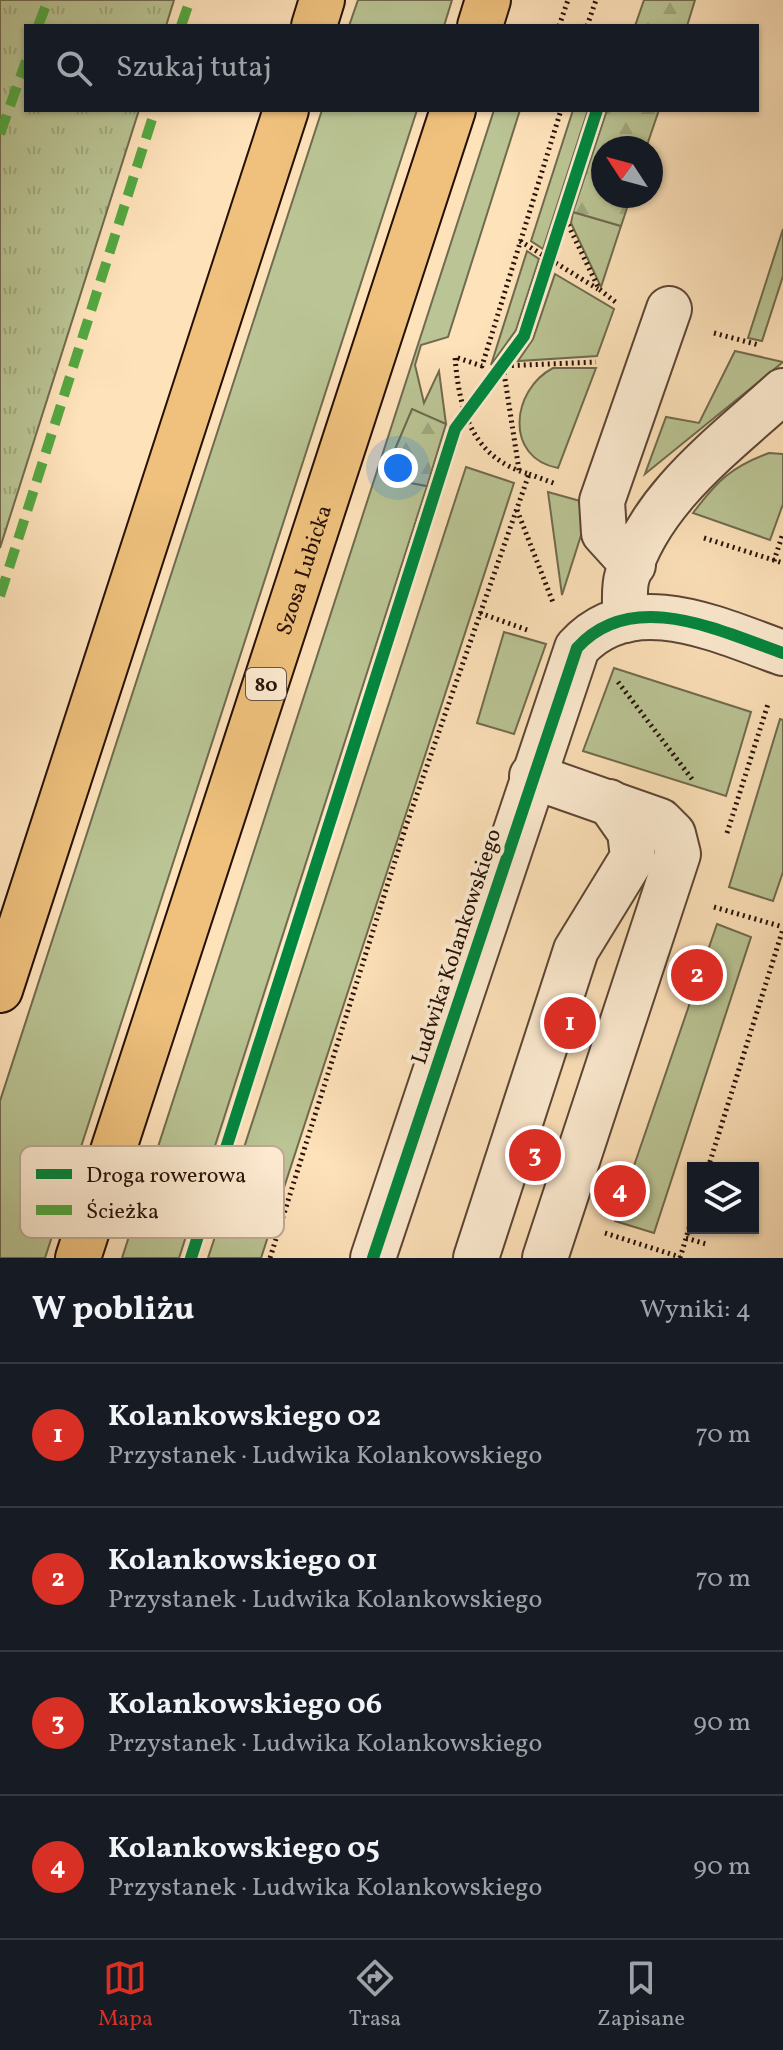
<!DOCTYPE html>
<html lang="pl">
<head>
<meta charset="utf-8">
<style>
  :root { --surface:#171b24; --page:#242831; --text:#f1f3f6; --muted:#9ea1a6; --line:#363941; --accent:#d93025 }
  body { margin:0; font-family:Vollkorn,serif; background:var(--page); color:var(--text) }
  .controls { position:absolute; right:24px; bottom:24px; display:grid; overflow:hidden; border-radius:0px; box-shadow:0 2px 6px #0004 }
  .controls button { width:72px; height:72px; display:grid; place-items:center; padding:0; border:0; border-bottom:2px solid var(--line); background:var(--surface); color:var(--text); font:40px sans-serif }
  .compass { position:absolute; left:591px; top:136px; width:72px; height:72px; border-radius:50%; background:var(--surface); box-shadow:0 2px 6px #0004; rotate:306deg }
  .you { position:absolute; left:398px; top:468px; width:28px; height:28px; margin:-20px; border:6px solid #fff; border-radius:50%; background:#1a73e8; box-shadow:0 0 0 12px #1a73e833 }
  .badge { display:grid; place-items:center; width:52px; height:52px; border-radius:50%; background:var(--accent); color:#fff; font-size:26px; font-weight:700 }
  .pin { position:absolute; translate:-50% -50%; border:4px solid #fff; box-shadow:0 2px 8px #0006 }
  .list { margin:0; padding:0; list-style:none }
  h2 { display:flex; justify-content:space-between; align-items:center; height:104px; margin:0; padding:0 32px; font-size:34px }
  h2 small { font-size:26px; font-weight:400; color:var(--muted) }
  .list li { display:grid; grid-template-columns:52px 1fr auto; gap:24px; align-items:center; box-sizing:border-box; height:144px; padding:0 32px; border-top:2px solid var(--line) }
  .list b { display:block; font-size:30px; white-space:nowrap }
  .list p { margin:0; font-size:26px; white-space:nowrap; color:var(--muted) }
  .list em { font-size:26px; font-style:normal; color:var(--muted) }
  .icon { flex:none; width:44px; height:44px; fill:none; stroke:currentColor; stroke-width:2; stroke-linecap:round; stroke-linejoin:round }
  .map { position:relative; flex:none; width:783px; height:1258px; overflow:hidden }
  .search { position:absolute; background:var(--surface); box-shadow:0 2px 6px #0004; left:24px; right:24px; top:24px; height:88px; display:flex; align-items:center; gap:20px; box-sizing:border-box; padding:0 28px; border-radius:0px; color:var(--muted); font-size:30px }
  .sheet { height:680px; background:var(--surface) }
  nav { display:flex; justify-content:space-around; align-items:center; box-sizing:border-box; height:112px; border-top:2px solid var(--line); background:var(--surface); font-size:22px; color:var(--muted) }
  nav a { display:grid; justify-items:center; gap:4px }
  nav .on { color:var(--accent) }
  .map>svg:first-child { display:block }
</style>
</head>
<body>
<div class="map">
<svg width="783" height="1258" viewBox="0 0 783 1258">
  <defs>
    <pattern id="forest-firs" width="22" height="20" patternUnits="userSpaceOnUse" patternTransform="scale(2)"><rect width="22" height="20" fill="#bac494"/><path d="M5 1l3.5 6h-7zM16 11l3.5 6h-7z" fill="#a0a77e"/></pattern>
    <pattern id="park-tufts" width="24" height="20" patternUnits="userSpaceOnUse" patternTransform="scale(2)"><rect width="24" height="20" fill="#bac494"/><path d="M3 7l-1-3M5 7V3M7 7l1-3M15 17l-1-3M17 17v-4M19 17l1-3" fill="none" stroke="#a0a77e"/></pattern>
  </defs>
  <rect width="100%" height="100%" fill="#fee2ba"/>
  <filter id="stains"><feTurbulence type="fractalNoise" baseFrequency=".0025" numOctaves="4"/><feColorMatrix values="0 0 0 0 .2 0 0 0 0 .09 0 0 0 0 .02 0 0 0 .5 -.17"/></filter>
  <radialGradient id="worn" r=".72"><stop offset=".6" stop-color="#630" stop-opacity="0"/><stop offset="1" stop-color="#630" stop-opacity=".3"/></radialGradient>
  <g fill="#bac494" stroke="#706a4e" stroke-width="2">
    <path d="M 358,0 L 452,0 L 444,26 L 349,26 Z"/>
    <path d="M 322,110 L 417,110 L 45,1258 L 0,1258 L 0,1101 Z"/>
    <path d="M 494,110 L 520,110 L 448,337 L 421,345 L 415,365 L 424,403 L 439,371 L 446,424 L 412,410 L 383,477 L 427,486 L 179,1258 L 122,1258 Z"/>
    <path d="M 573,110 L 588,110 L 543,249 L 531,241 Z"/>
    <path d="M 573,212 L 621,226 L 601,287 L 571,223 Z"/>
    <path d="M 783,229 L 783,276 L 762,341 L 748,338 Z"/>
    <path d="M 527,251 L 539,259 L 516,330 L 491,365 Z"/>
    <path d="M 555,274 L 614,309 L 597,356 L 518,361 L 533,339 Z"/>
    <path d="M 735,351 L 783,362 L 645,474 L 666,417 L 699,423 Z"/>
    <path d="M 553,368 L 596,368 L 558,468 C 504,458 511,390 553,368 Z"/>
    <path d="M 769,453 L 783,454 L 783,504 L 770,540 L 693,513 C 717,481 731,467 769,453 Z"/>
    <path d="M 466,467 L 514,483 L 261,1258 L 208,1258 Z"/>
    <path d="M 548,492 L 591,504 L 562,595 Z"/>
    <path d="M 504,632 L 546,644 L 514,734 L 477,723 Z"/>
    <path d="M 614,668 L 751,712 L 726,796 L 583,751 Z"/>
    <path d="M 780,719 L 783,720 L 783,872 L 773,901 L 729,887 Z"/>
    <path d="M 717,924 L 751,937 L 654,1233 L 615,1221 Z"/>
  </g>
  <g fill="url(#forest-firs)" stroke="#706a4e" stroke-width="2">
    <path d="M 644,0 L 695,0 L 687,26 L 635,26 Z"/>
    <path d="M 607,110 L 659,110 L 646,148 L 603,148 L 603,196 L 631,196 L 621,226 L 573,212 Z"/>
    <path d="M 412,409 L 446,424 L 427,486 L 383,478 Z"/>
  </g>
  <path fill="url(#park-tufts)" stroke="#706a4e" stroke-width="2" d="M 0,0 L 174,0 L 166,26 L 26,26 L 26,110 L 139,110 L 0,548 Z"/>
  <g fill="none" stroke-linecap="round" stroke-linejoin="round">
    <g stroke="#5c4534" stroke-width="48">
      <g id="minor">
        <path d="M 633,565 L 604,533 L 602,501 L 669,309"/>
        <path d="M 625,620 C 626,607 623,590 627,577 C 650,498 724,445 783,391"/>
        <path d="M 532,776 L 660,821 L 673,834 L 678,854 L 545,1258"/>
        <path d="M 373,1258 L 577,648 C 632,587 720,631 783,653"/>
        <path d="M 476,1258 L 576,950 L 633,857 L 630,832 L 609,802"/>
      </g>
    </g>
    <g stroke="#261108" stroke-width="48">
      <g id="major">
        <path d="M 314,26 L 322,0"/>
        <path d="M 480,26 L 488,0"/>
        <path d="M 0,990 L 286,110"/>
        <path id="s1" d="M 78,1258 L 453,110"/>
      </g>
    </g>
    <g stroke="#261108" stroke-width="5" stroke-dasharray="2 4" stroke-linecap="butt">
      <path d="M 559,26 L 568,0"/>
      <path d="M 587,26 L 596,0"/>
      <path d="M 563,214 L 599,289 L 618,304"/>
      <path d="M 520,241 L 598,289"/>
      <path d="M 714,333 L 759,345"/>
      <path d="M 519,470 L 503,366 L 596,362"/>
      <path d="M 529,474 L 556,484"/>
      <path d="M 517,510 L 554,605"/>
      <path d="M 704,538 L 783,563"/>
      <path d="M 774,561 L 783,533"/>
      <path d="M 480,613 L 530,631"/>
      <path d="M 618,682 L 692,779"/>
      <path d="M 727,833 L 768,704"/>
      <path d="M 714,907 L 783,927"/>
      <path d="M 708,1168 L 783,929"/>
      <path d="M 605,1233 L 680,1257"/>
      <path d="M 686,1238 L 706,1244"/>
      <path d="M 270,1258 L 406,826 L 529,474 C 472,458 459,410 455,357 L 482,366 L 561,110"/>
      <path d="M 680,1258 L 693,1215"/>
    </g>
    <use href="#minor" stroke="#feecd2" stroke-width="44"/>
    <use href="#major" stroke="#efc17d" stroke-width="44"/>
    <g stroke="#53a841" stroke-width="10" stroke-dasharray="20 10" stroke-linecap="butt">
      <path d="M 38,26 L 48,0"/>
      <path d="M 181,26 L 190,0"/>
      <path d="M 0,134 L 26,61"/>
      <path d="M 0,596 L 155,110"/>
    </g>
    <g stroke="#feecd2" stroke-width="17">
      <g id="cycleway">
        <path d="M 191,1258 L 455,429 L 524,336 L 597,110"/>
        <path d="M 373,1258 L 577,648 C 632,587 720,631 783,653"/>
      </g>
    </g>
    <use href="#cycleway" stroke="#00873e" stroke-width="12"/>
  </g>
  <g text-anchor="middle" stroke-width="8" stroke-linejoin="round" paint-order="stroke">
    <rect fill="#feecd2" stroke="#675345" stroke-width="2" x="246" y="668" width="40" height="32" rx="6"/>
    <g font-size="20" font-weight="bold" fill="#261108">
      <text x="266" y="691">80</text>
    </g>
    <g font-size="22" fill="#261108" stroke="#feecd2">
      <text dy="8" stroke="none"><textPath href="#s1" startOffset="724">Szosa Lubicka</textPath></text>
      <text transform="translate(455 946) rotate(-72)" y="8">Ludwika Kolankowskiego</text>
    </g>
  </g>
  <rect x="20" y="1146" width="264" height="92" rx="12" fill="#feecd2" stroke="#bdaa95" stroke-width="2"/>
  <rect x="36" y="1169" width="36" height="10" fill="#00873e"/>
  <rect x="36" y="1205" width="36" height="10" fill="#53a841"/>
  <g font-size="22" fill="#261108">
    <text x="86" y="1182">Droga rowerowa</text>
    <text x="86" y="1218">Ścieżka</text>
  </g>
  <rect width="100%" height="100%" filter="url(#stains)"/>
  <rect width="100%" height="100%" fill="url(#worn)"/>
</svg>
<div class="controls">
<button><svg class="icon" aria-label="layers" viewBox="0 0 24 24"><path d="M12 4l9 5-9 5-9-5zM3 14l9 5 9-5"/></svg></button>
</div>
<svg class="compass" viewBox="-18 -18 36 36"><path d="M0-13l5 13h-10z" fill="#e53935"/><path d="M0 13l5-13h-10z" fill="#9ea1a6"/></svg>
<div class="you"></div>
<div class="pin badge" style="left:570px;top:1023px">1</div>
<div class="pin badge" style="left:697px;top:975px">2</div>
<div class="pin badge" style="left:535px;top:1155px">3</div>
<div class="pin badge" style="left:620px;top:1191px">4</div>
<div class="search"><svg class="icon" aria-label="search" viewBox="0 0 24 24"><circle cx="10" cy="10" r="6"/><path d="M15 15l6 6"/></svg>Szukaj tutaj</div>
</div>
<section class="sheet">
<h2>W pobliżu<small>Wyniki: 4</small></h2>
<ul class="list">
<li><span class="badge">1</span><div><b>Kolankowskiego 02</b><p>Przystanek · Ludwika Kolankowskiego</p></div><em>70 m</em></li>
<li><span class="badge">2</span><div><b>Kolankowskiego 01</b><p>Przystanek · Ludwika Kolankowskiego</p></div><em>70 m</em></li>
<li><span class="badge">3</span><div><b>Kolankowskiego 06</b><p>Przystanek · Ludwika Kolankowskiego</p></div><em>90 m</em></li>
<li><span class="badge">4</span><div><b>Kolankowskiego 05</b><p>Przystanek · Ludwika Kolankowskiego</p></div><em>90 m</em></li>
</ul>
</section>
<nav>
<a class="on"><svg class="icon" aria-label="map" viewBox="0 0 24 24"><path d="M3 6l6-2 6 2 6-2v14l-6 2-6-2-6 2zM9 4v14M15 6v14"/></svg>Mapa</a>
<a><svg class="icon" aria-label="directions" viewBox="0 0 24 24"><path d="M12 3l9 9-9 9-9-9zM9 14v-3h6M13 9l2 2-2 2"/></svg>Trasa</a>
<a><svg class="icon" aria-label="saved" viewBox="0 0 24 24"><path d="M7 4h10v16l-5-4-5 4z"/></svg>Zapisane</a>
</nav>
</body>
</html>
